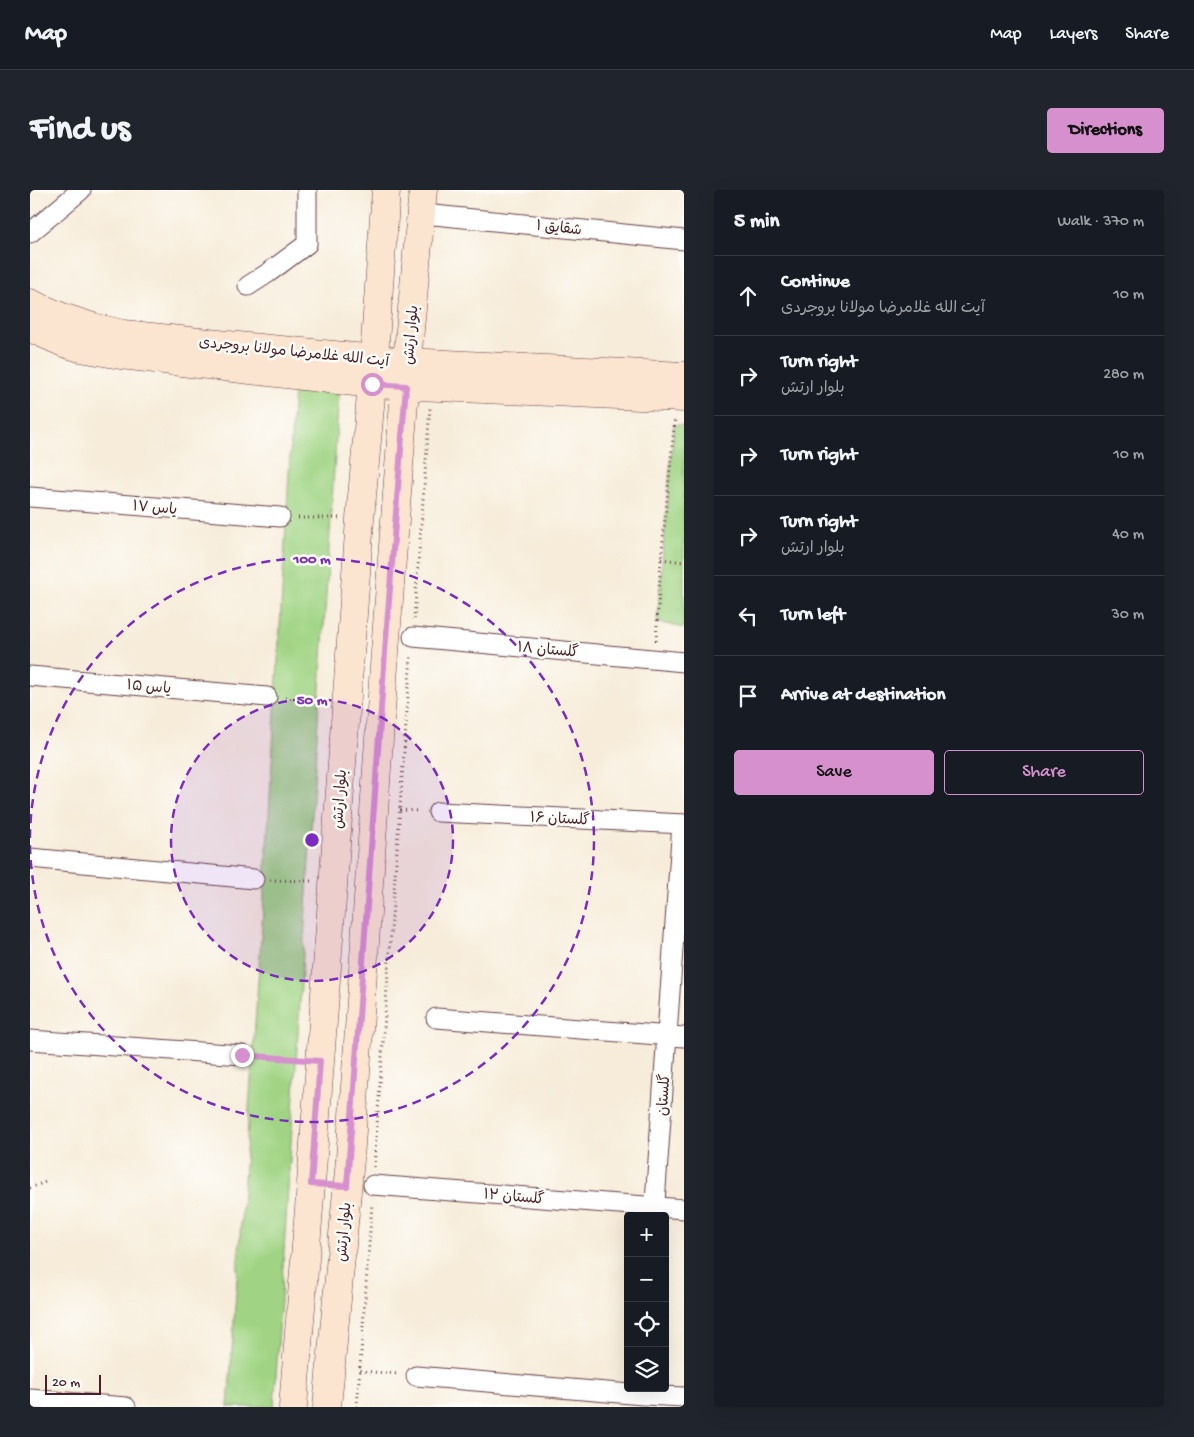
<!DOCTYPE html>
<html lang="en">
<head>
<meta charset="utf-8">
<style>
  :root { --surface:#171b24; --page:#20242c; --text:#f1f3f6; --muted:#9ea1a6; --line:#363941; --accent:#d690ce }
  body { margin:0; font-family:"Gochi Hand","Playpen Sans Arabic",sans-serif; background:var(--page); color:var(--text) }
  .controls { position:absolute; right:15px; bottom:15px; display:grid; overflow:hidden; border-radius:5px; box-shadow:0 5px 20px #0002 }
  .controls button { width:45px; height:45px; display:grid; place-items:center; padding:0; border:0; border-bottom:1px solid var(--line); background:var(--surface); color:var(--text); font:25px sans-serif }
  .scale { position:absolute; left:15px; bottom:12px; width:56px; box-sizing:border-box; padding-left:5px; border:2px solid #4a1f2b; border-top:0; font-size:14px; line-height:18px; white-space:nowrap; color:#4a1f2b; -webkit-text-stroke:4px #fdfcf7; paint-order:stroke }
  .stop { position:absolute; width:15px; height:15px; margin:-11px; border:4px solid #d690ce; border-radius:50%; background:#fff }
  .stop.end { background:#d690ce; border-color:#fff; box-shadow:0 1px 5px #0008 }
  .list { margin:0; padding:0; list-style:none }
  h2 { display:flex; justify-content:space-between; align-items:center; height:65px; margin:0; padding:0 20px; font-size:21px }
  h2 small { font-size:16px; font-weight:400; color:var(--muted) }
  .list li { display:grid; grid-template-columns:32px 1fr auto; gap:15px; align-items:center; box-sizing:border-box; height:80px; padding:0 20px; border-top:1px solid var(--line) }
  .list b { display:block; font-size:19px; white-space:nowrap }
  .list p { margin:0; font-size:16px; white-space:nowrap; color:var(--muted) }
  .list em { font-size:16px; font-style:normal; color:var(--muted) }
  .actions { display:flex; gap:10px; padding:15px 20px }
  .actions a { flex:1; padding:11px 0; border:1px solid var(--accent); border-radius:5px; text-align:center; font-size:18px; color:var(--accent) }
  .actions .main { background:var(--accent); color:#111 }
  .icon { flex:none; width:28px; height:28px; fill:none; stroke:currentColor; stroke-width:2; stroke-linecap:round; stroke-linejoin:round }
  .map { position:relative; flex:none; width:654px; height:1217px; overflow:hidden; border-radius:5px }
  header { display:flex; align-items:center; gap:30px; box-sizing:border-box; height:70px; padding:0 25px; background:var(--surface); border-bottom:1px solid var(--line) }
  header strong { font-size:24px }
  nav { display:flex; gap:28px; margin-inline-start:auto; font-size:18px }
  .intro { display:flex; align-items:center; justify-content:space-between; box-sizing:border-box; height:120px; padding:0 30px }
  h1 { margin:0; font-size:35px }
  .button { padding:12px 22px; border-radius:5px; background:var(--accent); color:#111; font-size:18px; font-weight:700 }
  main { display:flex; gap:30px; padding:0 30px }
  aside { flex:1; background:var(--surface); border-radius:5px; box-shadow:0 5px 20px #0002 }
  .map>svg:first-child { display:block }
</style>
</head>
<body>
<header>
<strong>Map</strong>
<nav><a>Map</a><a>Layers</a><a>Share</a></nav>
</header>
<div class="intro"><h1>Find us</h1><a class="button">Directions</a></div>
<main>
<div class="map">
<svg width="654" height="1217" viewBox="0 0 654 1217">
  <rect width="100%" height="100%" fill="#fdfcf7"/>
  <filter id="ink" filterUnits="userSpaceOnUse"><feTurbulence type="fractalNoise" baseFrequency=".02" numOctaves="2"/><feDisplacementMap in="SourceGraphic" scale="10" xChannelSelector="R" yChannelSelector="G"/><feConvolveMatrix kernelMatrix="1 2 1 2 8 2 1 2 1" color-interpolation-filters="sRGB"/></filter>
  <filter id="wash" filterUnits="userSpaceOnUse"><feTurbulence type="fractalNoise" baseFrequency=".0096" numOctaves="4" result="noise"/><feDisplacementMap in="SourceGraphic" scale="20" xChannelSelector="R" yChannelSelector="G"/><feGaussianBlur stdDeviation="1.12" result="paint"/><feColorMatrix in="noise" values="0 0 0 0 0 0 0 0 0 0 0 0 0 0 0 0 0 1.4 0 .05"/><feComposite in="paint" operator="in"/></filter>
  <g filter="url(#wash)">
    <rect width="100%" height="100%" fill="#f7ecda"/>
    <g fill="#a0d484" stroke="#757a58">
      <path d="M 264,198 L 309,202 L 244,1217 L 198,1217 L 235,692 Z"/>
      <path d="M 644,235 L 654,235 L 654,438 L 627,432 Z"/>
    </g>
  </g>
  <g filter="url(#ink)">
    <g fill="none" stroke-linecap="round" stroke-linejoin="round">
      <g stroke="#643e45" stroke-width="21">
        <g id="street">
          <path d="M 404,25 L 654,50"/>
          <path d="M 0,43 L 51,0"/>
          <path d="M 218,96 L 238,83 L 277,54 L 277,0"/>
          <path d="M 0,307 L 250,327"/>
          <path d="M 383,447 L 654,472"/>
          <path d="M 0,486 L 237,507"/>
          <path d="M 408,622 L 654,634"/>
          <path d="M 0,668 L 224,689"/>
          <path d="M 406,828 L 654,847"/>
          <path d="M 0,850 L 212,865"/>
          <path d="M 343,995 L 654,1019"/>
          <path d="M 624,1026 L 652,634"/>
          <path d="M 386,1186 L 613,1205 L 654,1207"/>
          <path d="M 0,1209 L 96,1217"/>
        </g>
      </g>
      <g stroke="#643e45" stroke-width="29">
        <g id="secondary">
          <path d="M 0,113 L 32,127 L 63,137 L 93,144 L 188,154 L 377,172 L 654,186"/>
          <path d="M 0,138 L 34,153 L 51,158 L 91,165 L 342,194 L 654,208"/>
          <path d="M 263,1217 L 281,994 L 330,329 L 342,194 L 356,0"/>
          <path d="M 297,1217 L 320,969 L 356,448 L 377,172 L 393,0"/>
        </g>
      </g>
      <g stroke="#643e45" stroke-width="3" stroke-dasharray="1 4" stroke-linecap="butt">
        <path d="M 268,328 L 309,328"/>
        <path d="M 631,369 L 654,372"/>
        <path d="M 384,429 L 400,218"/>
        <path d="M 626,451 L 631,369 L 645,228"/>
        <path d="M 255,508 L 294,511"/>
        <path d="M 370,620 L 390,621"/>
        <path d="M 240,690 L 281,691"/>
        <path d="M 230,867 L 269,869"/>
        <path d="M 344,977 L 381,465"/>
        <path d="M 0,998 L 18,991"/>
        <path d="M 330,1181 L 369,1184"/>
        <path d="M 327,1217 L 342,1014"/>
      </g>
      <use href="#street" stroke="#fff" stroke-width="19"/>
      <use href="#secondary" stroke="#fce5d0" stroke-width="28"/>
    </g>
  </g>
  <g fill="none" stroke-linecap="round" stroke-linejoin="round" filter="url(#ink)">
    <path stroke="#d690ce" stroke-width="6" d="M 212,865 L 290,871 L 281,994 L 317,996 L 356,448 L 376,196 L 342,194"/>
  </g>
  <circle cx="282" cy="650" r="141" fill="#7b2cbf" fill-opacity=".12"/>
  <g fill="none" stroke="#7b2cbf" stroke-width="2.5" stroke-dasharray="9 6">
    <circle cx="282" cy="650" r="141"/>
    <path d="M0 648A282 282 0 1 1 0 652"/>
  </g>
  <g text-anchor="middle" stroke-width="5" stroke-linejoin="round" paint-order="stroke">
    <g font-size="15" fill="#4a1f2b" stroke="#fdfcf7">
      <text transform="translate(529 37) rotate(6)" y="5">شقایق ۱</text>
      <text transform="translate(380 145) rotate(-85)" y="5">بلوار ارتش</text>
      <text transform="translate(264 161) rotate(6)" y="5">آیت الله غلامرضا مولانا بروجردی</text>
      <text transform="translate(125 317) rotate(5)" y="5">یاس ۱۷</text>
      <text transform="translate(518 459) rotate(5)" y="5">گلستان ۱۸</text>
      <text transform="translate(119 496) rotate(5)" y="5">یاس ۱۵</text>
      <text transform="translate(309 609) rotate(-86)" y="5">بلوار ارتش</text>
      <text transform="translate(530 628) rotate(3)" y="5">گلستان ۱۶</text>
      <text transform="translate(633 905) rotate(-86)" y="5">گلستان</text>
      <text transform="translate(484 1006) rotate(5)" y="5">گلستان ۱۲</text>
      <text transform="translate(313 1042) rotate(-85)" y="5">بلوار ارتش</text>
    </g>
  </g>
  <circle cx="282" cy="650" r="8" fill="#7b2cbf" stroke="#fdfcf7" stroke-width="2.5"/>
  <g font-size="15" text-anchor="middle" font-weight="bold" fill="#7b2cbf" stroke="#fdfcf7" stroke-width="5" stroke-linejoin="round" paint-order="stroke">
    <text x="282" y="373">100 m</text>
    <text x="282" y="514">50 m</text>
  </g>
</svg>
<div class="controls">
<button>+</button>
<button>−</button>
<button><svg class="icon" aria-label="locate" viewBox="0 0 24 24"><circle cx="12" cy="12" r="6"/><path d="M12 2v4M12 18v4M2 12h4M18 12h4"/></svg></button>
<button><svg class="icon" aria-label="layers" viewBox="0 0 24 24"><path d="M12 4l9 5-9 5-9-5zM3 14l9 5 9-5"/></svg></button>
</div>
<div class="scale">20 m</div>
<div class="stop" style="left:342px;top:194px"></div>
<div class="stop end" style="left:212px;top:865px"></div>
</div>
<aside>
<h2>5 min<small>Walk · 370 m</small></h2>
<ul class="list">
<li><svg class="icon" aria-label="ahead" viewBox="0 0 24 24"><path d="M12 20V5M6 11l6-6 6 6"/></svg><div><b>Continue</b><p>آیت الله غلامرضا مولانا بروجردی</p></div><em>10 m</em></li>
<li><svg class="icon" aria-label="right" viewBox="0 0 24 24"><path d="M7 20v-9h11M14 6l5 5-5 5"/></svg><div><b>Turn right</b><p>بلوار ارتش</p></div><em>280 m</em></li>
<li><svg class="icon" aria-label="right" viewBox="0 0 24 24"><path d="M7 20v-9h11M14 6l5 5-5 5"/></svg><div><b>Turn right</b></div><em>10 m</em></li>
<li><svg class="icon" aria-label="right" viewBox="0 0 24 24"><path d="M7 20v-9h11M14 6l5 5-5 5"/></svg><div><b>Turn right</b><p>بلوار ارتش</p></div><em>40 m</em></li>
<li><svg class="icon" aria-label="left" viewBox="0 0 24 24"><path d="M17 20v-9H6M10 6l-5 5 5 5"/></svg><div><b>Turn left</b></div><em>30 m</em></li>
<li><svg class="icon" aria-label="arrive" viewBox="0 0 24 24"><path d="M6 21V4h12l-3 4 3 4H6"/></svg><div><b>Arrive at destination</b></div></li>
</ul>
<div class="actions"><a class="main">Save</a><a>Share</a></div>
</aside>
</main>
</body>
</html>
